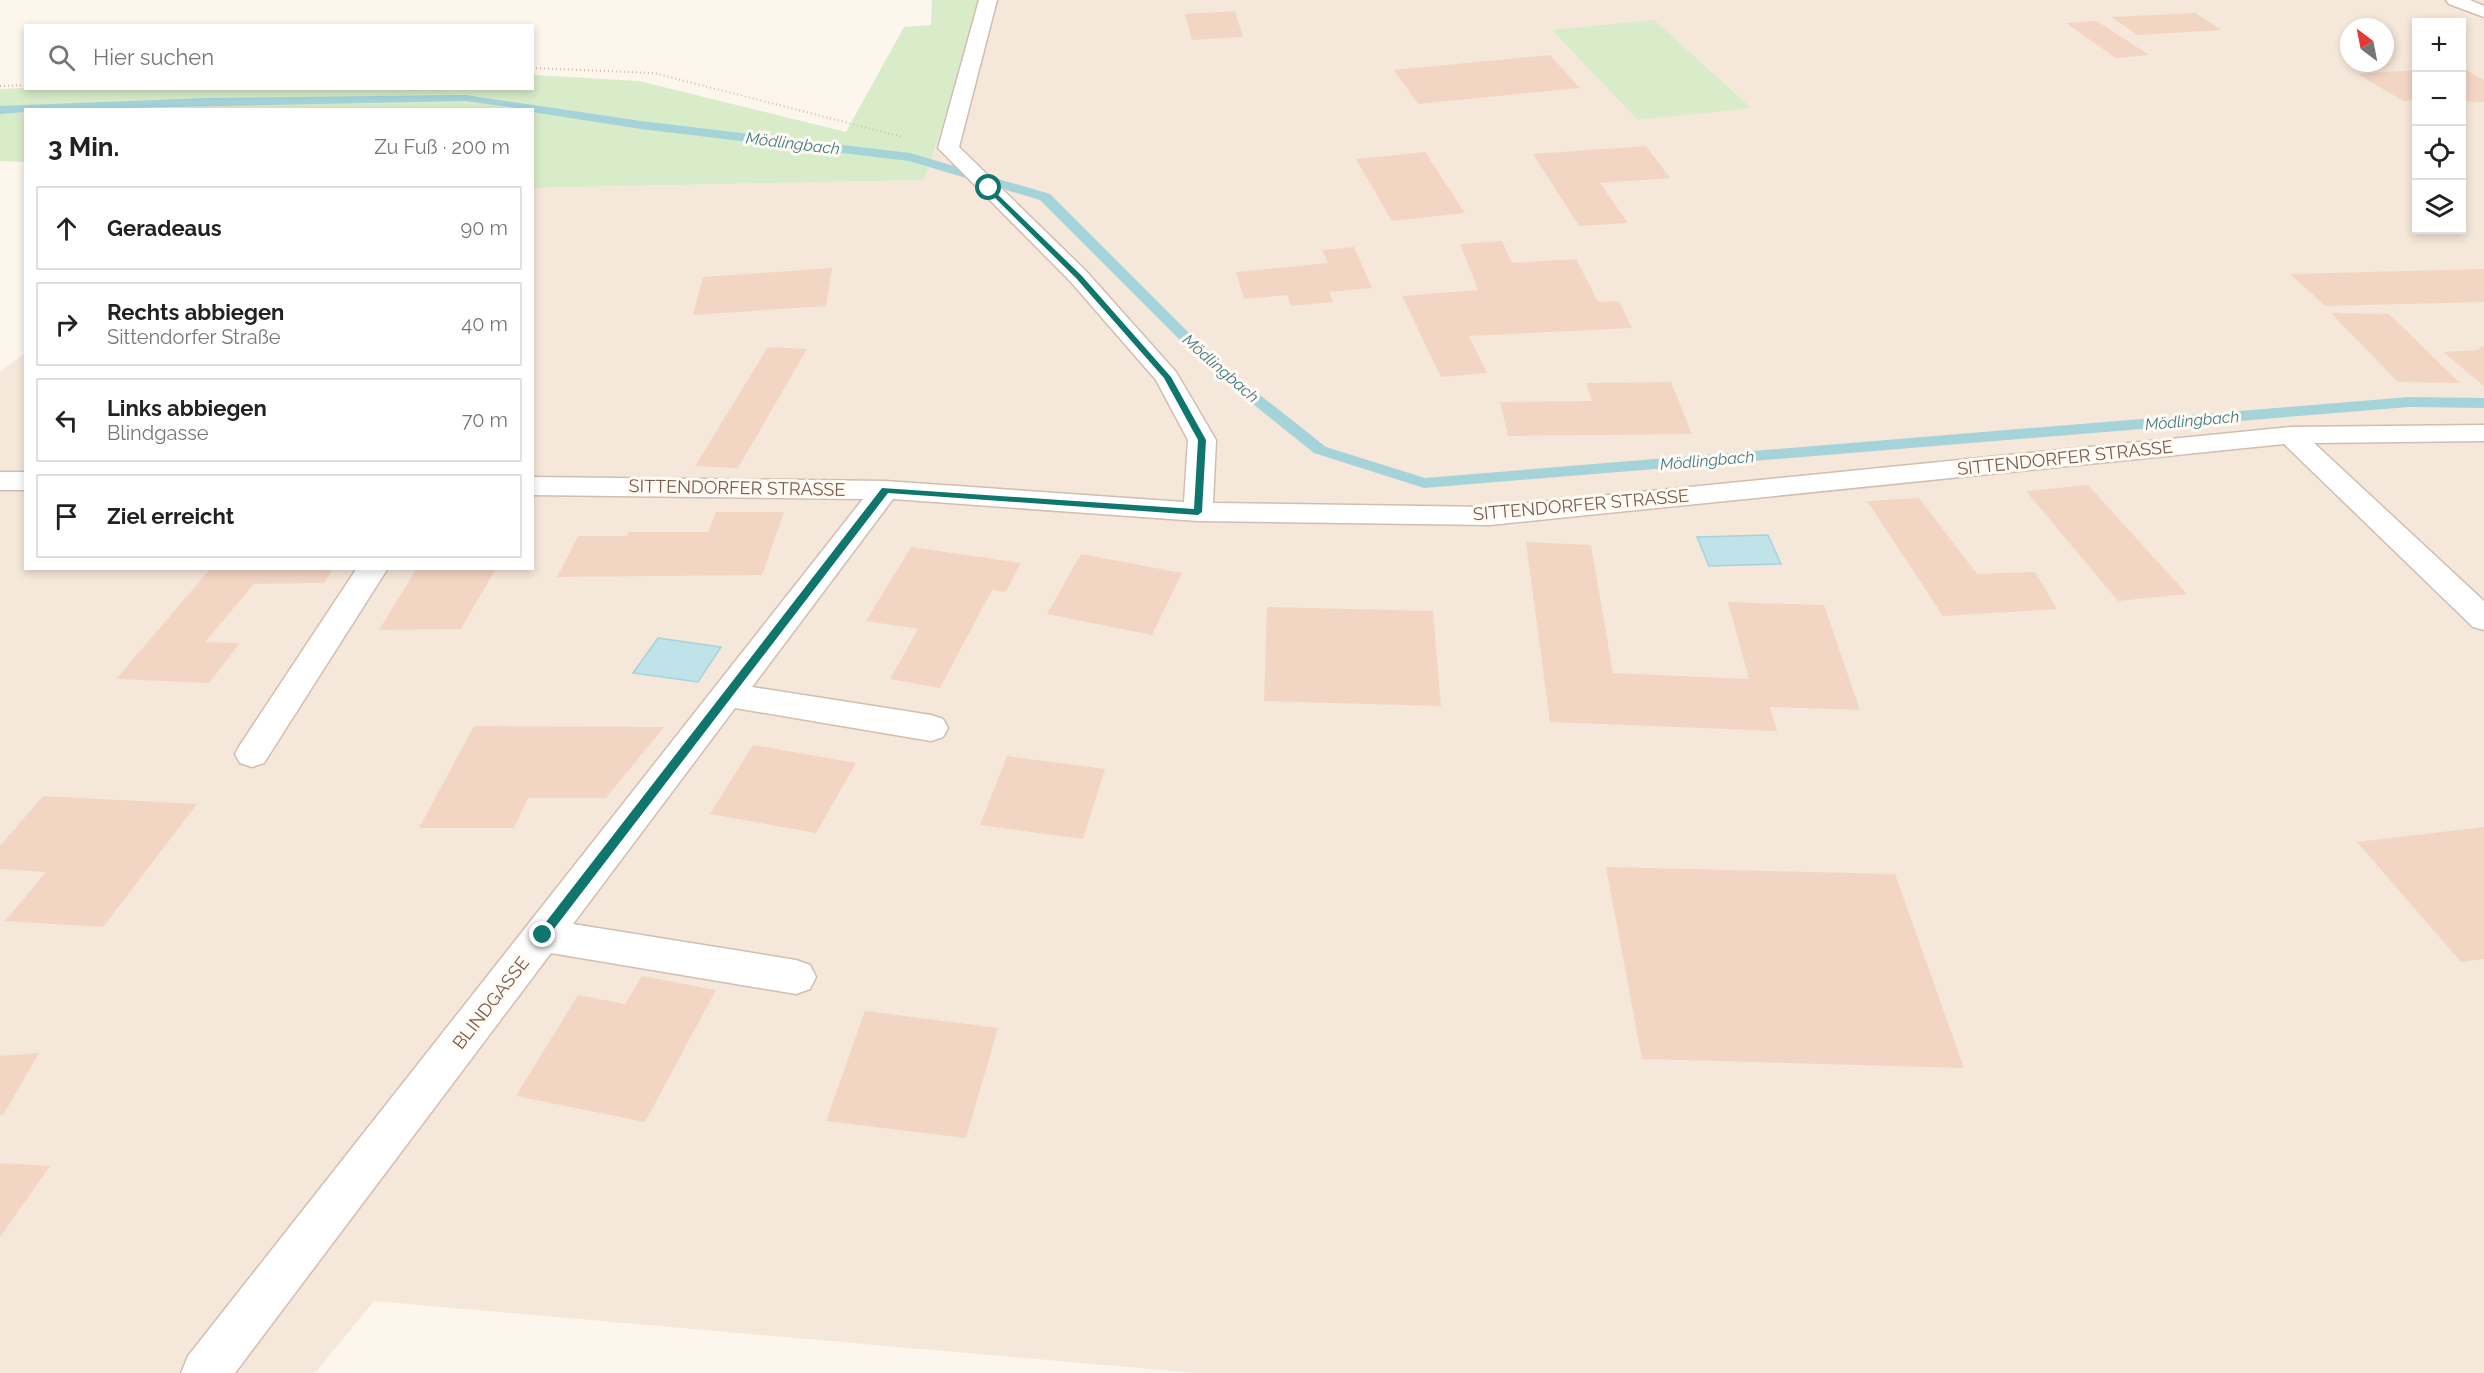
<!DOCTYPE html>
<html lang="de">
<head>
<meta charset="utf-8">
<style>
  :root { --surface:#fff; --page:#f2f2f2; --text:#222; --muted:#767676; --line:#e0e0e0 }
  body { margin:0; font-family:Raleway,sans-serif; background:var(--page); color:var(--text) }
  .controls { position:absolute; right:18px; top:18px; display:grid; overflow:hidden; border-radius:0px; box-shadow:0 3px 9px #0003 }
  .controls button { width:54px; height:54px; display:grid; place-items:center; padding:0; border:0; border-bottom:2px solid var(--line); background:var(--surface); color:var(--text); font:30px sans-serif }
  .compass { position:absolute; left:2340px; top:18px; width:54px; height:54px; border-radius:50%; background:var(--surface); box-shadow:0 3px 9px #0003; rotate:328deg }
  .stop { position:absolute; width:18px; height:18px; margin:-14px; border:4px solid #0f766e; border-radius:50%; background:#fff }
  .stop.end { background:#0f766e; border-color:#fff; box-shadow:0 2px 6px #0008 }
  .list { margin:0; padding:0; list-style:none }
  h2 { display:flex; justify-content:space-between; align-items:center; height:78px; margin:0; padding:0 24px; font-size:26px }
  h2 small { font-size:20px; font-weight:400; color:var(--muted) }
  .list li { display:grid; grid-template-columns:39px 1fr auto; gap:18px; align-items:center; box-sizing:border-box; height:84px; margin:0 12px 12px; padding:0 12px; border:2px solid var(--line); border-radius:0px }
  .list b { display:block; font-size:22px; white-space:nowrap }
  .list p { margin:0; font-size:20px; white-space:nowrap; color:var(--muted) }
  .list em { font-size:20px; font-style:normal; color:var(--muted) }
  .icon { flex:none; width:33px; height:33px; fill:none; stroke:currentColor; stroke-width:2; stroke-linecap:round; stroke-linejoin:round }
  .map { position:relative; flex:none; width:2484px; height:1373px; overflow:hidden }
  .search { position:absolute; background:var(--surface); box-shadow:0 3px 9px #0003; left:24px; top:24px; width:510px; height:66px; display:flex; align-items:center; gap:15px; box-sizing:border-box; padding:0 21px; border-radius:0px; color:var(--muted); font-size:22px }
  .panel { position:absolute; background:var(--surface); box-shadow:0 3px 9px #0003; left:24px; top:108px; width:510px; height:462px; border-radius:0px }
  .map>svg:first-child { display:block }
</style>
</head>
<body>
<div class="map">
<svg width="2484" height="1373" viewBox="0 0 2484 1373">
  <rect width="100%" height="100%" fill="#fdf6ec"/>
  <path fill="#f5e8da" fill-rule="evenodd" d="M 977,0 L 2484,0 L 2484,1373 L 1195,1373 L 374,1301 L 315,1373 L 0,1373 L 0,372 L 25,353 L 26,568 L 532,568 L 533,188 L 924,180 L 976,25 ZM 2416,22 L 2462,22 L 2462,230 L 2416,230 ZM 2349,27 L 2385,27 L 2385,63 L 2349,63 Z"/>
  <g fill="#d8ecc9">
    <path d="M 932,0 L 977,0 L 976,25 L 924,180 L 533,188 L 532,110 L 26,110 L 25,162 L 0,161 L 0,89 L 25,88 L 532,88 L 533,75 L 639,81 L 846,132 L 904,27 L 931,25 Z"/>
    <path d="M 1654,20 L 1751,108 L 1638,120 L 1552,30 Z"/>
  </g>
  <g fill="#bfe3e8" stroke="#a5d3da" stroke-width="1.5">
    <path d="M 1768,535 L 1781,564 L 1709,566 L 1697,537 Z"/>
    <path d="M 658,638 L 721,647 L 698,682 L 633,673 Z"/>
  </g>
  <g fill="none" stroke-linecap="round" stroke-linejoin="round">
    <path fill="#a5d3da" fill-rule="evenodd" d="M 465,95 L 641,121 L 910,153 L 1050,194 L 1217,361 L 1326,447 L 1425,478 L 2409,397 L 2484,398 L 2484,408 L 2409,407 L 1424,488 L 1314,453 L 1207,367 L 1040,200 L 909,161 L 641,129 L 532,112 L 532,110 L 465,101 L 26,110 L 26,112 L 0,114 L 0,106 L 205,98 Z"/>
  </g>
  <g fill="#f3d5c3">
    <path d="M 1235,11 L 1243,37 L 1192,40 L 1185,14 Z"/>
    <path d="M 2195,13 L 2222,30 L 2138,35 L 2111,17 Z"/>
    <path d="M 2097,21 L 2149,55 L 2116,58 L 2066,23 Z"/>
    <path d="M 1550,55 L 1580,88 L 1418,104 L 1394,70 Z"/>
    <path d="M 2462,68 L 2484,80 L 2484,102 L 2462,101 Z"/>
    <path d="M 2416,70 L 2416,100 L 2403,101 L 2358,74 Z"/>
    <path d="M 1646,146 L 1670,178 L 1600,183 L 1628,223 L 1579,226 L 1533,154 Z"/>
    <path d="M 1425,152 L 1465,213 L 1392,221 L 1356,159 Z"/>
    <path d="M 1502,241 L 1512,263 L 1576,259 L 1598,302 L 1619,301 L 1632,328 L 1469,336 L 1487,373 L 1441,377 L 1402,296 L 1478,290 L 1460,244 Z"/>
    <path d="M 1354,247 L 1372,288 L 1329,292 L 1333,302 L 1291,306 L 1287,295 L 1244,299 L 1236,272 L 1328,263 L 1322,250 Z"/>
    <path d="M 832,268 L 826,306 L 693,315 L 703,277 Z"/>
    <path d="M 2484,269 L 2484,302 L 2325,306 L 2290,274 Z"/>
    <path d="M 2331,313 L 2389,314 L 2460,383 L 2398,382 Z"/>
    <path d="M 2484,345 L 2484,386 L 2443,352 L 2478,350 Z"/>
    <path d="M 768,347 L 807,349 L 738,468 L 695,466 Z"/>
    <path d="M 1671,382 L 1692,434 L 1508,436 L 1500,402 L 1592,401 L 1586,383 Z"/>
    <path d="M 2088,485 L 2187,594 L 2118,601 L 2026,491 Z"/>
    <path d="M 1919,498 L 1977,574 L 2035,572 L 2057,609 L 1943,616 L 1867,501 Z"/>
    <path d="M 716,512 L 784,512 L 762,575 L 557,577 L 578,536 L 627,536 L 629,532 L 708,532 Z"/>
    <path d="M 1526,542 L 1591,545 L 1613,673 L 1749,679 L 1728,602 L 1824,605 L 1860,710 L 1770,707 L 1777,731 L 1550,722 Z"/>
    <path d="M 911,547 L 1021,563 L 1006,592 L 992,590 L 940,688 L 890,679 L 918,629 L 866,621 Z"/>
    <path d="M 1081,554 L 1182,573 L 1152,635 L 1047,614 Z"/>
    <path d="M 211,568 L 333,568 L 324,583 L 254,584 L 205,642 L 240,643 L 209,683 L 116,679 Z"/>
    <path d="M 417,568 L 496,568 L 461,629 L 379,630 Z"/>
    <path d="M 1267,607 L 1433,611 L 1441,706 L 1264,701 Z"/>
    <path d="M 474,726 L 664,727 L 606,798 L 528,798 L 514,828 L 419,828 Z"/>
    <path d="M 753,745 L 856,763 L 816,833 L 710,814 Z"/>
    <path d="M 1007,756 L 1105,769 L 1083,839 L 980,825 Z"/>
    <path d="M 43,796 L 197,804 L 103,927 L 5,921 L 46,872 L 0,869 L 0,846 Z"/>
    <path d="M 2484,827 L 2484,959 L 2461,962 L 2357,842 Z"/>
    <path d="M 1606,867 L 1895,874 L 1964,1068 L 1642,1059 Z"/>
    <path d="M 642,976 L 716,990 L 645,1122 L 516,1096 L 578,995 L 625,1004 Z"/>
    <path d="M 865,1011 L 998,1028 L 966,1138 L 826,1121 Z"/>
    <path d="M 39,1053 L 3,1115 L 0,1115 L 0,1056 Z"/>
    <path d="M 0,1163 L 50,1166 L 0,1237 Z"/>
  </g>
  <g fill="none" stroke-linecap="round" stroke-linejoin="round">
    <g stroke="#d1beb0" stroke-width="3">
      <g id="minor">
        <path d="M 979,0 L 997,0 L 959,147 L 1086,271 L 1176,372 L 1216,440 L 1213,503 L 1490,507 L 2290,427 L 2484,425 L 2484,441 L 2314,443 L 2484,601 L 2484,630 L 2473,627 L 2284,444 L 1490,525 L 1198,521 L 893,499 L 752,687 L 931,715 L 943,719 L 948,728 L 943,737 L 931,741 L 735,708 L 573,924 L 796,960 L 810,965 L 816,977 L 810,989 L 796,994 L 551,953 L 235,1373 L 181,1373 L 188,1356 L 863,499 L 532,495 L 532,477 L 885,481 L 1184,502 L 1188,440 L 1156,380 L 1070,281 L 938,148 Z"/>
        <path d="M 2446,0 L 2470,0 L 2484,6 L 2484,17 L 2449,4 Z"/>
        <rect x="0" y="472" width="26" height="18"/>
        <path d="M 357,568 L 388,568 L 264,763 L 252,767 L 240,763 L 235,754 L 240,745 Z"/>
      </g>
    </g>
    <g stroke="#d9b8a5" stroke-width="2" stroke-dasharray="1 3" stroke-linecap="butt">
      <path d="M 532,68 L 654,73 L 903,137"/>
      <path d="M 0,86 L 26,85"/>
    </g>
    <use href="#minor" fill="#fff" fill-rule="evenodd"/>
  </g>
  <path fill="#0f766e" d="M 989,186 L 1081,275 L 1171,377 L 1206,440 L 1202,512 L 1198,515 L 888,493 L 547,938 L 539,938 L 539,931 L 882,488 L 1194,509 L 1198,440 L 1164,378 L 1076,278 L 987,190 Z"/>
  <g text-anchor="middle" stroke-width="6" stroke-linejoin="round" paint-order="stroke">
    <g font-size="16" font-style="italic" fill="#437c86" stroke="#fffaf3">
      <text transform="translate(793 143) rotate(7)" y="6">Mödlingbach</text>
      <text transform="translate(1221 368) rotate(41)" y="6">Mödlingbach</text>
      <text transform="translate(2192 420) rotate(-5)" y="6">Mödlingbach</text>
      <text transform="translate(1707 460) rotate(-5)" y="6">Mödlingbach</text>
    </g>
    <g font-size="18" fill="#7a5c4d" stroke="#fffaf3">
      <text transform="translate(2065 458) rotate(-6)" y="6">SITTENDORFER STRASSE</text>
      <text transform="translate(737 488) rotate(1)" y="6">SITTENDORFER STRASSE</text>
      <text transform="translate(1581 505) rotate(-5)" y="6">SITTENDORFER STRASSE</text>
      <text transform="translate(491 1003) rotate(-52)" y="6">BLINDGASSE</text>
    </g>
  </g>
</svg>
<div class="controls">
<button>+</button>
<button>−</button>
<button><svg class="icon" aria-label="locate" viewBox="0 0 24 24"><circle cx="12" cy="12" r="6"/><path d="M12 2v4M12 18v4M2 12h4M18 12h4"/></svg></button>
<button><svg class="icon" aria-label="layers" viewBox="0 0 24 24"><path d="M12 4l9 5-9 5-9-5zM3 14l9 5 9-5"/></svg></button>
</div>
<svg class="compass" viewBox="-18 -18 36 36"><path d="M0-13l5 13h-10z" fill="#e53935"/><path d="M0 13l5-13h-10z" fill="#767676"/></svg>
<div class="stop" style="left:989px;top:188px"></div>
<div class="stop end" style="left:543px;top:935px"></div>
<div class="search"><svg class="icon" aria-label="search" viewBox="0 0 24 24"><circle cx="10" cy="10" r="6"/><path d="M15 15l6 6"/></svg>Hier suchen</div>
<section class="panel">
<h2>3 Min.<small>Zu Fuß · 200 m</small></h2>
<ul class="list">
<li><svg class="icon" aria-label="ahead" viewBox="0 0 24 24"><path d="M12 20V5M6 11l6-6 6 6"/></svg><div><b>Geradeaus</b></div><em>90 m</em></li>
<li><svg class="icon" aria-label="right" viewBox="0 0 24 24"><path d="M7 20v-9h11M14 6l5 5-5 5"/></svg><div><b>Rechts abbiegen</b><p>Sittendorfer Straße</p></div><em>40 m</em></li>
<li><svg class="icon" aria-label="left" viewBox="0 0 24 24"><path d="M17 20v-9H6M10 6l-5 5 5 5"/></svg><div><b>Links abbiegen</b><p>Blindgasse</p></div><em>70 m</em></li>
<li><svg class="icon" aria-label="arrive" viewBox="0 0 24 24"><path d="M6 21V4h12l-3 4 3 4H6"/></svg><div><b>Ziel erreicht</b></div></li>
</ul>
</section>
</div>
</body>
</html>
